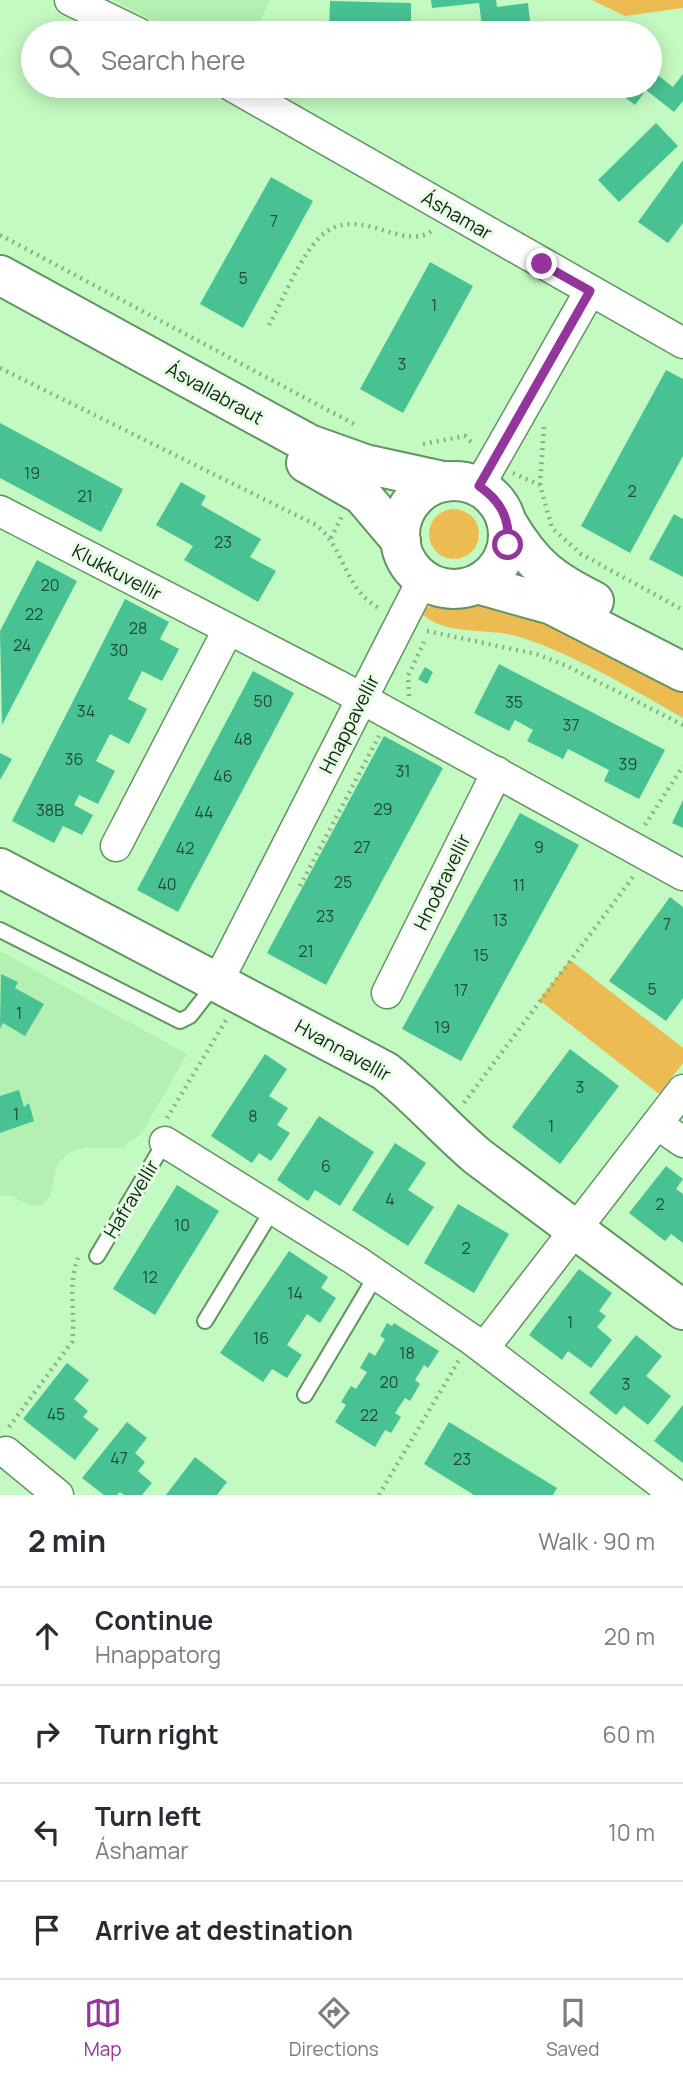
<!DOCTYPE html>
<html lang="en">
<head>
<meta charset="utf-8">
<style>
  :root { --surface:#fff; --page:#f7f7f7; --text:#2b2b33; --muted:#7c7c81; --line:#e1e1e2; --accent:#94359e }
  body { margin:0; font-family:Manrope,sans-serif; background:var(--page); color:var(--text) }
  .stop { position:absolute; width:21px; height:21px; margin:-16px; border:5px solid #94359e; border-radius:50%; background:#fff }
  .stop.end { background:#94359e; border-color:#fff; box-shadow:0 2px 7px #0008 }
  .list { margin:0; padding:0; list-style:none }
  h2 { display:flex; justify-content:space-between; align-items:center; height:91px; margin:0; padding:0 28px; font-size:30px }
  h2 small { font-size:23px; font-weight:400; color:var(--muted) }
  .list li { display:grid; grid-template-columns:46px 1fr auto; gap:21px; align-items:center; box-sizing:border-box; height:98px; padding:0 28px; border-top:2px solid var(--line) }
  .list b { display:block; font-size:26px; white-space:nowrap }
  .list p { margin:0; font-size:23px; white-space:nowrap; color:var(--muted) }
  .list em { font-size:23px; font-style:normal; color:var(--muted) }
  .icon { flex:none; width:38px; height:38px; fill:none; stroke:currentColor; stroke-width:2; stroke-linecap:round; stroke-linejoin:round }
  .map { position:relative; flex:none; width:683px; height:1495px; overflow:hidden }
  .search { position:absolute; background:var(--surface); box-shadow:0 4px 18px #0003; left:21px; right:21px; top:21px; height:77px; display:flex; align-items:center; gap:18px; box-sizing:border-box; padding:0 24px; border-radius:38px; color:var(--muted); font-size:26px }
  .sheet { height:483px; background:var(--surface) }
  nav { display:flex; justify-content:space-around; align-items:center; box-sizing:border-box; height:98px; border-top:2px solid var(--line); background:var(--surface); font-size:19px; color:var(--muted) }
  nav a { display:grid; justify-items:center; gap:4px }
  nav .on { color:var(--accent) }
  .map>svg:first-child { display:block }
</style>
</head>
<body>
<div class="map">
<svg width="683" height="1495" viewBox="0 0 683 1495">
  <rect width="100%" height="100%" fill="#c3fac1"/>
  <g fill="#b4f0b2">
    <path d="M 113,0 L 270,0 L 254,33 L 177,33 Z"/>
    <path d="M 0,951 L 187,1054 L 142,1133 L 122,1148 L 83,1148 L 68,1153 L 57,1165 L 50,1196 L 42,1205 L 32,1206 L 11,1196 L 0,1195 Z"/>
  </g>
  <g fill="#ecbc53">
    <path d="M 592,0 L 683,0 L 683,8 L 625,16 Z"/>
    <circle cx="454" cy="534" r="25"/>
    <path d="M 488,599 L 532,606 L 683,684 L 683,718 C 638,692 561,647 512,635 C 482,628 442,636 419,611 L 443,601 Z"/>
    <path d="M 570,960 L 683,1048 L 683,1063 L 659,1094 L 539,1000 Z"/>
  </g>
  <g fill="#49c293">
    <path d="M 431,0 L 496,0 L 497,7 L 528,3 L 530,21 L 482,26 L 479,3 L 432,8 Z"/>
    <path d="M 330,1 L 411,3 L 411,33 L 329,33 Z"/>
    <path d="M 650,61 L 659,68 L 655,73 L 673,87 L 683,74 L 683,101 L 674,112 L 646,90 L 635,105 L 610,86 L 650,86 Z"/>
    <path d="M 332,86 L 390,86 L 390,87 L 334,96 Z"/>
    <path d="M 656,123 L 678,146 L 619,202 L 598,180 Z"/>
    <path d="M 683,160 L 683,223 L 668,243 L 638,222 Z"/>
    <path d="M 271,177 L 313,201 L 243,328 L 200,304 Z"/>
    <path d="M 430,262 L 473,286 L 403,413 L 360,389 Z"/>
    <path d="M 666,370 L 683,379 L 683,456 L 630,553 L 581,526 Z"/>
    <path d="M 0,423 L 123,489 L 101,532 L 0,478 Z"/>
    <path d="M 181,482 L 206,496 L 201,505 L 261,539 L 250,557 L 276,571 L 258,602 L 184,560 L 193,546 L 156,525 Z"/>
    <path d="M 674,514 L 683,519 L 683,577 L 649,559 Z"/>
    <path d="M 37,560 L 77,581 L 2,725 L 0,631 Z"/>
    <path d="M 125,599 L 169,622 L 160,639 L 179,649 L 162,681 L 142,671 L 128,699 L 147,709 L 129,744 L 110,734 L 96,761 L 115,771 L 98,804 L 79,795 L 74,805 L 93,815 L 82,835 L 63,826 L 54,843 L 12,821 Z"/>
    <path d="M 499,664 L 665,750 L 639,799 L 604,781 L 609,770 L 568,749 L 563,759 L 527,741 L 533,730 L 515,720 L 509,731 L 474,713 Z"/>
    <path d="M 425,667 L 433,672 L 427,684 L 418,679 Z"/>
    <path d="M 253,671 L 294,693 L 178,912 L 137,890 Z"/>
    <path d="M 384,736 L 443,768 L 326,985 L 267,953 Z"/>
    <path d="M 0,753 L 12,759 L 0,780 Z"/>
    <path d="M 683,800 L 683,828 L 672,823 Z"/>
    <path d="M 520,813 L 579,845 L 461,1061 L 402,1029 Z"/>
    <path d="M 670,897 L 683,907 L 683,998 L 666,1021 L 609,981 Z"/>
    <path d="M 1,974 L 18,982 L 15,988 L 44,1004 L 25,1036 L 3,1023 L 0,1029 Z"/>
    <path d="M 570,1049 L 619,1086 L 560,1164 L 512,1127 Z"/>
    <path d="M 265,1054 L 287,1069 L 269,1096 L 288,1108 L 277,1125 L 290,1133 L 271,1161 L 259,1153 L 252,1163 L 211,1136 Z"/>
    <path d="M 19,1090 L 24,1107 L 29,1103 L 34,1121 L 0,1133 L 0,1096 Z"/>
    <path d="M 319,1116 L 374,1152 L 340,1206 L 315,1190 L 308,1201 L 277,1180 Z"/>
    <path d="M 395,1143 L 426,1163 L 408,1190 L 434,1207 L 408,1246 L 352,1210 Z"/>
    <path d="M 666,1166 L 683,1179 L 676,1189 L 683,1194 L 683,1243 L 671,1234 L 665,1241 L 629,1213 Z"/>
    <path d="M 177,1185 L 219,1211 L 155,1315 L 113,1289 Z"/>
    <path d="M 458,1204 L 509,1234 L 474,1293 L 424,1263 Z"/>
    <path d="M 289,1251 L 328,1277 L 321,1288 L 336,1298 L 320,1323 L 307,1314 L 287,1345 L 302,1355 L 287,1378 L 272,1369 L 263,1382 L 220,1353 Z"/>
    <path d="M 579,1269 L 612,1293 L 599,1311 L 606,1316 L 597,1327 L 612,1340 L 591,1368 L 568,1351 L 562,1360 L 529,1335 Z"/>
    <path d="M 387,1323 L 392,1326 L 394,1323 L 439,1351 L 428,1368 L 424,1365 L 415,1380 L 420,1384 L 410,1401 L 405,1398 L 395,1413 L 401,1417 L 391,1433 L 385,1430 L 375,1447 L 335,1422 L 346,1405 L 341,1402 L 351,1386 L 356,1389 L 367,1372 L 360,1368 L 369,1352 L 375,1356 L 385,1339 L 380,1336 Z"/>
    <path d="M 636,1335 L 662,1356 L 646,1376 L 671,1396 L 648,1425 L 624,1406 L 616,1415 L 589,1393 Z"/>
    <path d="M 67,1363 L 89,1380 L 74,1399 L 88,1411 L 83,1417 L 99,1429 L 75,1460 L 23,1419 Z"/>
    <path d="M 683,1405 L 683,1463 L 654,1441 Z"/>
    <path d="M 127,1422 L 147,1438 L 135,1453 L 145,1462 L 138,1471 L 152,1483 L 142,1495 L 124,1495 L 120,1492 L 117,1495 L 104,1495 L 82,1478 Z"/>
    <path d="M 449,1422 L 557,1488 L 553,1495 L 474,1495 L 424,1464 Z"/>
    <path d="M 195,1457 L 227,1482 L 217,1495 L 166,1495 Z"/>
  </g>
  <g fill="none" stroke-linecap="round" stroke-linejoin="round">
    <g stroke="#619460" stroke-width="18">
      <g id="lane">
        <path d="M 0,930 L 180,1021 L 190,1016 L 215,984"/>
        <path d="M 97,1256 L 165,1142"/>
        <path d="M 205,1321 L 273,1209"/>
        <path d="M 305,1395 L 377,1274"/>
      </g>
    </g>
    <g stroke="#619460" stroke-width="33">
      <g id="street">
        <path d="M 70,0 L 138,33"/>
        <path d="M 232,86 L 683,343"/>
        <path d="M 479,486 L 590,291"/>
        <path d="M 0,511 L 337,685 L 683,875"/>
        <path d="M 116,846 L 228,630"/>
        <path d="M 218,981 L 423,579"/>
        <path d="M 387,993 L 497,772"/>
        <path d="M 657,1124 L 683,1142"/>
        <path d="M 165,1142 L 355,1260 L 471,1339 L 676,1495"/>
        <path d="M 484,1348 L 683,1090"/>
        <path d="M 6,1452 L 58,1495"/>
      </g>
    </g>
    <g stroke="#619460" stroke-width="42">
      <g id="secondary">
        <path d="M 0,275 L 309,444 L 365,464 L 443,481"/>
        <path d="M 306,463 L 362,495 L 401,541"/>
        <circle cx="454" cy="535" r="54"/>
        <path d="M 508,524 C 533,566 552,580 594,601"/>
        <path d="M 477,584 L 552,605 L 683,672"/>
        <path d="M 0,868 L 385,1071 C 419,1098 444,1128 477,1156 L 683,1310"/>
      </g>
    </g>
    <g stroke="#87b285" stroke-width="4.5" stroke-dasharray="2 5" stroke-linecap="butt">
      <path d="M 0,235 L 354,424"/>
      <path d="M 269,325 C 283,300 300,256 321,236 C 358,202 404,254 433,230"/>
      <path d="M 0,368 L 316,525 C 346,549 344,591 381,609"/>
      <path d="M 423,444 L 465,436 L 473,444"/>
      <path d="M 513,473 L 540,485 L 552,528 L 581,554 L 683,610"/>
      <path d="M 540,485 L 544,427"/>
      <path d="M 331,538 L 342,516"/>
      <path d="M 427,631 L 536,654 L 567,666 L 683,725"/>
      <path d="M 409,696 L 408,676 L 424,642"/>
      <path d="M 645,825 L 683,766"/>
      <path d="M 300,886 L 379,736"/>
      <path d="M 464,1103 L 633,877"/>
      <path d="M 167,1118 L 226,1020"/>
      <path d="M 9,1427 L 72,1342 C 76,1313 67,1287 78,1258"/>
      <path d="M 379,1495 L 459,1360"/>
    </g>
    <use href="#lane" stroke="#fff" stroke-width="14"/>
    <use href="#street" stroke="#fff" stroke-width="30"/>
    <use href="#secondary" stroke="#fff" stroke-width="38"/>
  </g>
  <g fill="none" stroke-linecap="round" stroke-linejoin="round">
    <path stroke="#94359e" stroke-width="9" d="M 508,545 C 510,519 501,501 479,486 L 590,291 L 542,264"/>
  </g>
  <g text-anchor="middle" stroke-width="6" stroke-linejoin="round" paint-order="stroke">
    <g font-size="16" fill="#1f4d32">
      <text x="274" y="227">7</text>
      <text x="243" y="284">5</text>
      <text x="434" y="311">1</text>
      <text x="402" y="370">3</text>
      <text x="32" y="479">19</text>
      <text x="632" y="497">2</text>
      <text x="85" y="502">21</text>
      <text x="223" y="548">23</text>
      <text x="50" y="591">20</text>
      <text x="34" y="620">22</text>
      <text x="138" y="634">28</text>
      <text x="22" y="651">24</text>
      <text x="119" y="656">30</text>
      <text x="263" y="707">50</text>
      <text x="514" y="708">35</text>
      <text x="86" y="717">34</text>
      <text x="571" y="731">37</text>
      <text x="243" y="745">48</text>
      <text x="74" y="765">36</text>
      <text x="628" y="770">39</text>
      <text x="403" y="777">31</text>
      <text x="223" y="782">46</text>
      <text x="383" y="815">29</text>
      <text x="50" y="816">38B</text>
      <text x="204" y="818">44</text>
      <text x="362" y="853">27</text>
      <text x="539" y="853">9</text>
      <text x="185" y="854">42</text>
      <text x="343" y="888">25</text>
      <text x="167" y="890">40</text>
      <text x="519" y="891">11</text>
      <text x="325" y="922">23</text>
      <text x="500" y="926">13</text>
      <text x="667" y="930">7</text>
      <text x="306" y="957">21</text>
      <text x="481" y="961">15</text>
      <text x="652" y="995">5</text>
      <text x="461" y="996">17</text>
      <text x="19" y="1019">1</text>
      <text x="442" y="1033">19</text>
      <text x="580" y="1093">3</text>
      <text x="16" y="1120">1</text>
      <text x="253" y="1122">8</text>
      <text x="551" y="1132">1</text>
      <text x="326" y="1172">6</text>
      <text x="390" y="1205">4</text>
      <text x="660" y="1210">2</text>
      <text x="182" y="1231">10</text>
      <text x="466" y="1254">2</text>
      <text x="150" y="1283">12</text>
      <text x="295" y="1299">14</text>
      <text x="570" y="1328">1</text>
      <text x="261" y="1344">16</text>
      <text x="407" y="1359">18</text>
      <text x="389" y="1388">20</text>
      <text x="626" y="1390">3</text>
      <text x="56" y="1420">45</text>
      <text x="369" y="1421">22</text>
      <text x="119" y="1464">47</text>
      <text x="462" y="1465">23</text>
    </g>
    <g font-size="19" fill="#112611" stroke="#e7fde6">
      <text transform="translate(457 215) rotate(30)" y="7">Áshamar</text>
      <text transform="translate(215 393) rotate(29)" y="7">Ásvallabraut</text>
      <text transform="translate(117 572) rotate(28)" y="7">Klukkuvellir</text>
      <text transform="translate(349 724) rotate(-63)" y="7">Hnappavellir</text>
      <text transform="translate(442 882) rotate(-64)" y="7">Hnoðravellir</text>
      <text transform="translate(343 1050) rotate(29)" y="7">Hvannavellir</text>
      <text transform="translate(131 1199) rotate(-59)" y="7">Hafravellir</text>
    </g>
  </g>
</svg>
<div class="stop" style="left:508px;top:545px"></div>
<div class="stop end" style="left:542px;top:264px"></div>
<div class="search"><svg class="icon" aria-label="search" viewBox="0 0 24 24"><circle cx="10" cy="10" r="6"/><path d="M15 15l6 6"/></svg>Search here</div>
</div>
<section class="sheet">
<h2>2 min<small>Walk · 90 m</small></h2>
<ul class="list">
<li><svg class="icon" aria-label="ahead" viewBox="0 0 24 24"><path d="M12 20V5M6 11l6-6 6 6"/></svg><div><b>Continue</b><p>Hnappatorg</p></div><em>20 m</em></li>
<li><svg class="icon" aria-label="right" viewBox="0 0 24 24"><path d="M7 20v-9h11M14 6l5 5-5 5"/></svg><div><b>Turn right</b></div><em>60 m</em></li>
<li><svg class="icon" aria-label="left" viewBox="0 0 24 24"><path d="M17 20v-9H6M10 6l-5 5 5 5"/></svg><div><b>Turn left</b><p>Áshamar</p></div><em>10 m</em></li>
<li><svg class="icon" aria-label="arrive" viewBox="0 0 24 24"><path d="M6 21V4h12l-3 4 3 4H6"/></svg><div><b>Arrive at destination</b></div></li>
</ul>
</section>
<nav>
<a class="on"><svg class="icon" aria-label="map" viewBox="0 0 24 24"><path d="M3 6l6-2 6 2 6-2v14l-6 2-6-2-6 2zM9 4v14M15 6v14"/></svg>Map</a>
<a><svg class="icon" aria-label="directions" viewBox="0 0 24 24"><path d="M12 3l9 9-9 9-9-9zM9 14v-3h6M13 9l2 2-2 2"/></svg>Directions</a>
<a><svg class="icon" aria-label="saved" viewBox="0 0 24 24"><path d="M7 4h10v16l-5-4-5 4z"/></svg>Saved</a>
</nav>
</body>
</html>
